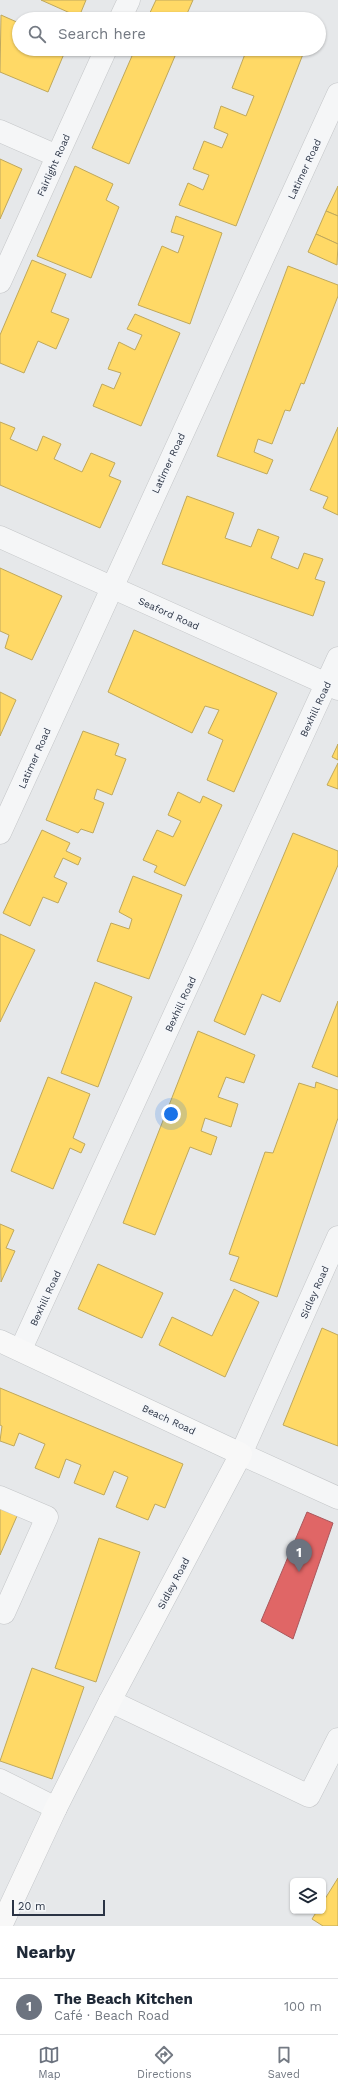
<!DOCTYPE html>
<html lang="en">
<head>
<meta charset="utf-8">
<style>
  :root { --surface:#fff; --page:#f2f2f3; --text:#1f2937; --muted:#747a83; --line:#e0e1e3; --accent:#6c737f }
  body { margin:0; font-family:"Work Sans",sans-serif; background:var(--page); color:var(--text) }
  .controls { position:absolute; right:12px; bottom:12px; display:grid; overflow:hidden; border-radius:6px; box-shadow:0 1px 3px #0004 }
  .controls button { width:36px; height:36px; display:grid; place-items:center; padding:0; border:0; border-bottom:1px solid var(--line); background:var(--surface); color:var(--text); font:20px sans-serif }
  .scale { position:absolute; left:12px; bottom:10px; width:93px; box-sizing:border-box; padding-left:4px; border:2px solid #2b3445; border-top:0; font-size:11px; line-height:14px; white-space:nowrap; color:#2b3445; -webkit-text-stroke:3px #f4f6f9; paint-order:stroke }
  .you { position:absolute; left:171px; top:1114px; width:14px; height:14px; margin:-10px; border:3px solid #fff; border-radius:50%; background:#1a73e8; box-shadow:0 0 0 6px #1a73e833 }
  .badge { display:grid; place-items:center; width:26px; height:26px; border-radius:50%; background:var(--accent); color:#fff; font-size:13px; font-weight:700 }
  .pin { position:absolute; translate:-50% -33px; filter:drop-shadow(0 1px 2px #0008) }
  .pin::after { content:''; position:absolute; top:21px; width:14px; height:12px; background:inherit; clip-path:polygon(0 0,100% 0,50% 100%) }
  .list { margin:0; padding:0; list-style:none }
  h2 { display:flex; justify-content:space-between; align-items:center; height:52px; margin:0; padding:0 16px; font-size:17px }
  h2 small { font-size:13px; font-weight:400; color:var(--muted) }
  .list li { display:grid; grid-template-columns:26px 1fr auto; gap:12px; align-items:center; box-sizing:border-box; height:56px; padding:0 16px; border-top:1px solid var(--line) }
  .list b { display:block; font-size:15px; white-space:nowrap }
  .list p { margin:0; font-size:13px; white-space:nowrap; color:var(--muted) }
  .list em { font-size:13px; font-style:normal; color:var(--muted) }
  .icon { flex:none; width:22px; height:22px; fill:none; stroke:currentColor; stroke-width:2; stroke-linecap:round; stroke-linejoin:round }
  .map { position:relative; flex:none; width:338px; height:1926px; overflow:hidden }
  .search { position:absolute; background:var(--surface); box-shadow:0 1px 3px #0004; left:12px; right:12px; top:12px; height:44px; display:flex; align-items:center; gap:10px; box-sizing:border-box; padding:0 14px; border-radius:22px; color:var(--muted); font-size:15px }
  .sheet { height:108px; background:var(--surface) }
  nav { display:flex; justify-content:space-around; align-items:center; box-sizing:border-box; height:56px; border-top:1px solid var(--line); background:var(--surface); font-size:11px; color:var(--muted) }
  nav a { display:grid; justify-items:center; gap:2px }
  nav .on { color:var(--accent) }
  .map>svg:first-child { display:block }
</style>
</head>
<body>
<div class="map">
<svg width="338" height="1926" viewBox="0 0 338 1926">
  <rect width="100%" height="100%" fill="#e6e8ea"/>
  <g fill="#ffd966" stroke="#bfa85c">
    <path d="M 41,0 L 86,0 L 79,17 Z"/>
    <path d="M 156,0 L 193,0 L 186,16 L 193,19 L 147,19 Z"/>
    <path d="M 1,15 L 19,23 L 19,49 L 66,49 L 48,92 L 0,72 Z"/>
    <path d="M 135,49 L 178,49 L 129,164 L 92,148 Z"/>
    <path d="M 251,49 L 305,49 L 236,226 L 179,205 L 188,183 L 203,190 L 209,175 L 193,169 L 204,141 L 222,148 L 228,134 L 214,128 L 221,106 L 246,116 L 254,96 L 232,88 L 245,54 L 249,55 Z"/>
    <path d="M 0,159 L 22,169 L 0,219 Z"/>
    <path d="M 75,166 L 113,184 L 106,200 L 119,207 L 91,278 L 37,256 Z"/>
    <path d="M 338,186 L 338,216 L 326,211 Z"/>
    <path d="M 326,211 L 338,216 L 338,244 L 316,234 Z"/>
    <path d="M 176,216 L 222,233 L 190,324 L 138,305 L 162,246 L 178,253 L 184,236 L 171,232 Z"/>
    <path d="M 316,234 L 338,244 L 337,265 L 308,252 Z"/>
    <path d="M 32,260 L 66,274 L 51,312 L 69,319 L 56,349 L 38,341 L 24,373 L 0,363 L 0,335 Z"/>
    <path d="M 288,266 L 338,285 L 338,296 L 304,384 L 301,383 L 290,411 L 285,410 L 272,444 L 258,439 L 254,452 L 273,460 L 267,474 L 217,456 Z"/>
    <path d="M 135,314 L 180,333 L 141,426 L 93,406 L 102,384 L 114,389 L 121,373 L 108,369 L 119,342 L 135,350 L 142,335 L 127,329 Z"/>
    <path d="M 0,422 L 15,428 L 10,439 L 37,451 L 43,436 L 61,444 L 54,459 L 82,472 L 91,453 L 115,463 L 109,476 L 121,481 L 100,528 L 0,485 Z"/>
    <path d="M 338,427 L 338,515 L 323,508 L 328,497 L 310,490 Z"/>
    <path d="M 187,496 L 234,513 L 225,538 L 251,547 L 258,529 L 279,537 L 271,558 L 298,569 L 304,553 L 323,559 L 315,579 L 325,582 L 313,616 L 162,564 Z"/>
    <path d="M 0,568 L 62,596 L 32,660 L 5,648 L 9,635 L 0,631 Z"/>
    <path d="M 134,630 L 277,693 L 234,792 L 207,780 L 223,740 L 208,733 L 219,710 L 205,706 L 192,733 L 108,692 Z"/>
    <path d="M 0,692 L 16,700 L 0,736 Z"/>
    <path d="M 83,731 L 119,744 L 115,755 L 126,759 L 112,795 L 97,789 L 94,799 L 104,803 L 93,833 L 81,829 L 78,833 L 46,820 Z"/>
    <path d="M 338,744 L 338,760 L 332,757 Z"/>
    <path d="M 338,763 L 338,789 L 327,785 Z"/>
    <path d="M 178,792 L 200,803 L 203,796 L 222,805 L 185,886 L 154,872 L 157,866 L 143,860 L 157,830 L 173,837 L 181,821 L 168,815 Z"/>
    <path d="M 42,830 L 70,843 L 66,851 L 81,858 L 78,865 L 63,858 L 54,877 L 67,883 L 58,903 L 43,897 L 30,926 L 3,913 Z"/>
    <path d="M 293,833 L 338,851 L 338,865 L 280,1002 L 262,994 L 245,1035 L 214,1021 Z"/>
    <path d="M 133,876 L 182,895 L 149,979 L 97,961 L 111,923 L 129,929 L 132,919 L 119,912 Z"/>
    <path d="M 0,934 L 35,950 L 0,1022 Z"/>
    <path d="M 95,982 L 132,997 L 98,1087 L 61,1073 Z"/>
    <path d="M 338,1001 L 338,1077 L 312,1067 Z"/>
    <path d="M 198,1031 L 255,1055 L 244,1083 L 226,1077 L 218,1097 L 238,1104 L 231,1127 L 205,1118 L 201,1131 L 217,1137 L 211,1155 L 190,1147 L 155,1235 L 123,1223 Z"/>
    <path d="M 48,1077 L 90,1094 L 73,1138 L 85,1144 L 81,1153 L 70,1148 L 53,1189 L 11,1171 Z"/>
    <path d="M 316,1082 L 338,1090 L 338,1118 L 277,1297 L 230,1280 L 239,1257 L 229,1254 L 265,1152 L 273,1153 L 299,1083 L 315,1088 Z"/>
    <path d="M 0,1224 L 14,1230 L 6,1248 L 15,1251 L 1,1282 Z"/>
    <path d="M 98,1264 L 163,1293 L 142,1338 L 78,1309 Z"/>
    <path d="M 234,1289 L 259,1302 L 225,1377 L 159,1345 L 172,1317 L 212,1336 Z"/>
    <path d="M 322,1328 L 338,1335 L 338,1446 L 283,1425 Z"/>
    <path d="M 0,1388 L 183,1464 L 165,1508 L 155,1504 L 148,1520 L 116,1507 L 128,1477 L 114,1471 L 104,1495 L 74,1483 L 81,1465 L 66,1459 L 59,1478 L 35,1468 L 45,1444 L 19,1433 L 14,1446 L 0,1441 L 2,1426 L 0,1425 Z"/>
    <path d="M 0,1508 L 17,1516 L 0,1555 Z"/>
    <path d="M 99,1538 L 140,1552 L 96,1682 L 55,1668 Z"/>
    <path d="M 32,1668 L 84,1687 L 52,1779 L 0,1761 Z"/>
    <path d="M 338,1878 L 338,1926 L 323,1926 L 312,1919 L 317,1911 L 323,1911 L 323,1902 Z"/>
  </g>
  <path fill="#e06666" stroke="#aa575c" d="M 307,1512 L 333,1523 L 293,1639 L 261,1621 Z"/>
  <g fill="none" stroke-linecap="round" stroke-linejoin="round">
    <g stroke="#c4c6c8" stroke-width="23">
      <g id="minor">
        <path d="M 120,19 L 129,0"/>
        <path d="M 0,131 L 57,156"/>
        <path d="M 0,282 L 106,49"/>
        <path d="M 0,537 L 338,689"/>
        <path d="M 0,833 L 338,94"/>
        <path d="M 338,1237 L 241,1454 L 338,1498"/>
        <path d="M 21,1349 L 338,658"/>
        <path d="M 0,1497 L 47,1517 L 4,1613"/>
        <path d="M 110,1701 L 309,1796 L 338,1739"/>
        <path d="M 0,1780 L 56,1808"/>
      </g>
    </g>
    <g stroke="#c2c5c8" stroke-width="23">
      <path id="major" d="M 0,1341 L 241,1454 L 110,1701 L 56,1808 L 1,1926"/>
    </g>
    <use href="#minor" stroke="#f5f6f7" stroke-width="22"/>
    <use href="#major" stroke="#f8f8f8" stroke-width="22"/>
  </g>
  <g text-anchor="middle" stroke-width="4" stroke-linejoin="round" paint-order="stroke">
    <g font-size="10" fill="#2b3445" stroke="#f4f6f9">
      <text transform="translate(53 165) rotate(-66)" y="4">Fairlight Road</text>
      <text transform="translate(304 169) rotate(-65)" y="4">Latimer Road</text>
      <text transform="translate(168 463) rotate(-65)" y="4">Latimer Road</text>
      <text transform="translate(169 613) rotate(24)" y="4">Seaford Road</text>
      <text transform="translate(315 709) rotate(-65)" y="4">Bexhill Road</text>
      <text transform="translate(34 758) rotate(-66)" y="4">Latimer Road</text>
      <text transform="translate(180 1004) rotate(-65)" y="4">Bexhill Road</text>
      <text transform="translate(314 1292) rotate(-66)" y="4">Sidley Road</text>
      <text transform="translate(45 1298) rotate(-65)" y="4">Bexhill Road</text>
      <text transform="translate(169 1419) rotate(25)" y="4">Beach Road</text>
      <text transform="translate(173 1583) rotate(-62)" y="4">Sidley Road</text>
    </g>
  </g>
</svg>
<div class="controls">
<button><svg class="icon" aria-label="layers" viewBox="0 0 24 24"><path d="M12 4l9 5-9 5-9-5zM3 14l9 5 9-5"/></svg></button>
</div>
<div class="scale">20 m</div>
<div class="you"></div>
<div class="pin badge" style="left:299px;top:1572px">1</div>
<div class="search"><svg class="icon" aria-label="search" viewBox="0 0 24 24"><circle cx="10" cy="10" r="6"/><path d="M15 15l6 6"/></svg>Search here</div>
</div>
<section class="sheet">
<h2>Nearby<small></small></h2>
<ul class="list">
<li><span class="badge">1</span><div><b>The Beach Kitchen</b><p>Café · Beach Road</p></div><em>100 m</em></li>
</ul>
</section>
<nav>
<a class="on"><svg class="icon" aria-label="map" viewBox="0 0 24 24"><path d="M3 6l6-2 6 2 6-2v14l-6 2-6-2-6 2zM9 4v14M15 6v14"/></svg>Map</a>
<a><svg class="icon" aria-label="directions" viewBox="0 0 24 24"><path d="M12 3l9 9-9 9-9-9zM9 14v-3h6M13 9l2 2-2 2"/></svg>Directions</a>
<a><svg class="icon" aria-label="saved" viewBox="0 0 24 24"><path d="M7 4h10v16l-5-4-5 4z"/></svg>Saved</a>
</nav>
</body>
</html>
